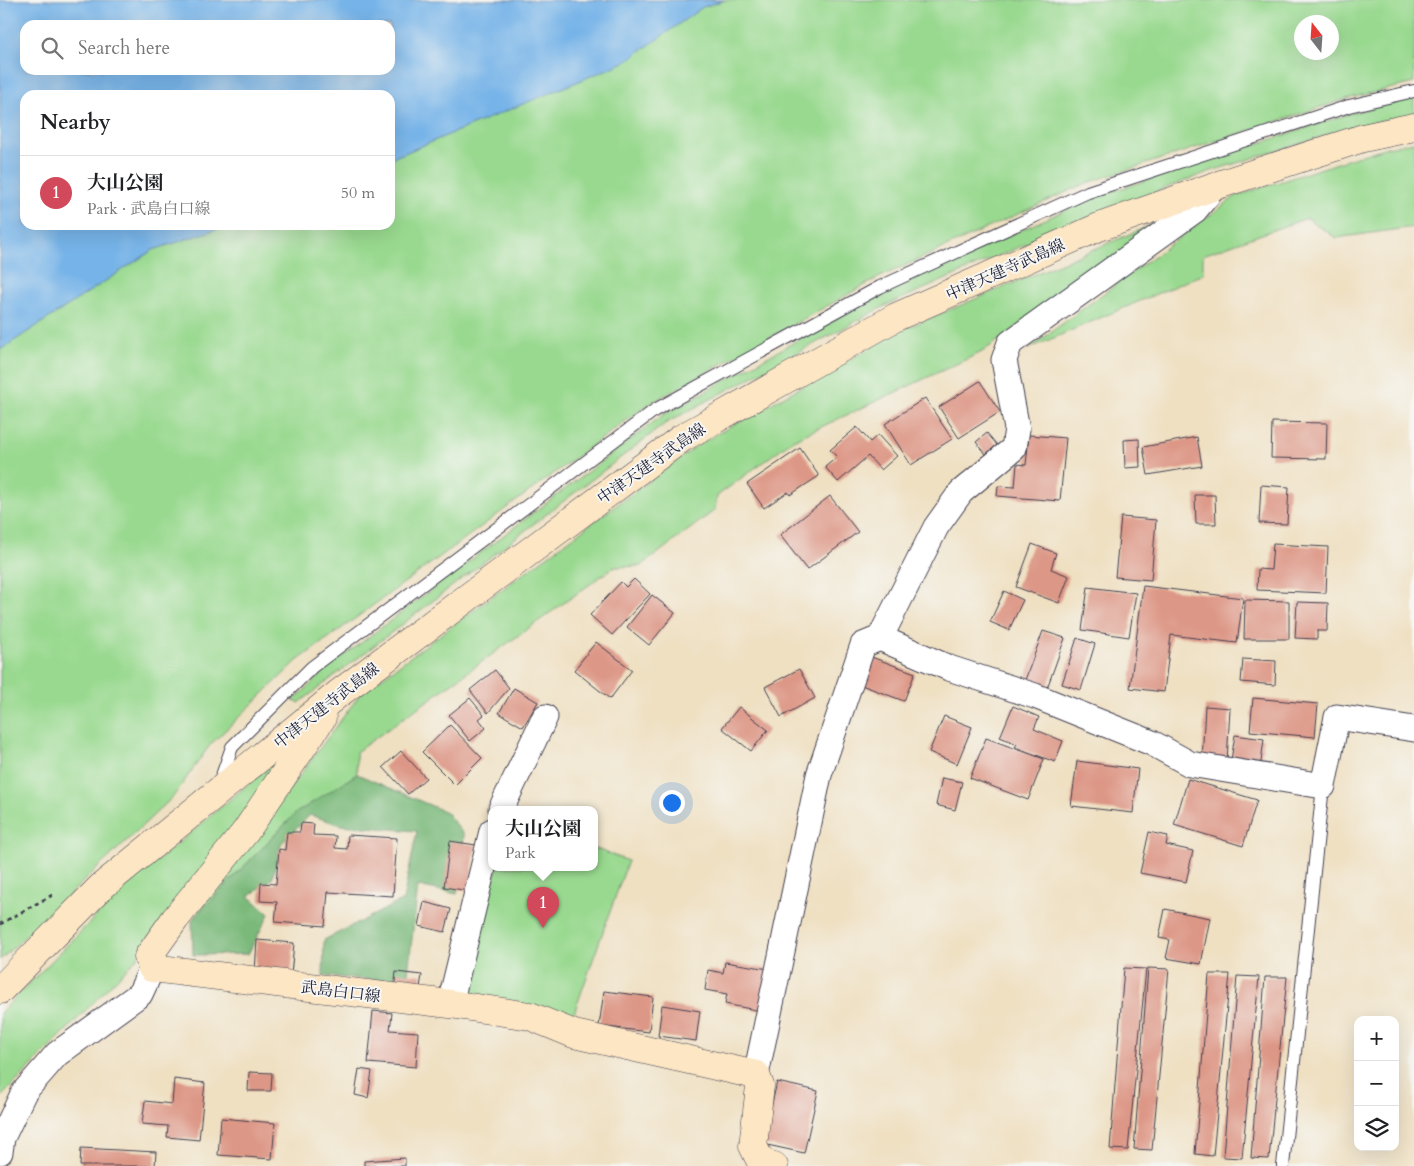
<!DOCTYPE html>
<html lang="en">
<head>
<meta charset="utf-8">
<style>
  :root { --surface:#fff; --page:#f6f6f6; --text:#202124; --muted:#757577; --line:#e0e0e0; --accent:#d1495b }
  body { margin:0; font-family:Cardo,"Noto Serif JP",serif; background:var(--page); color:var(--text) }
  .controls { position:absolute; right:15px; bottom:15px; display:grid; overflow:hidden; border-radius:10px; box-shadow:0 5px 20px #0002 }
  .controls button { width:45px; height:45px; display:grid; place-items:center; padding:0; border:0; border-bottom:1px solid var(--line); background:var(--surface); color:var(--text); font:25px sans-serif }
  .compass { position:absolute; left:1294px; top:15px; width:45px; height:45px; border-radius:50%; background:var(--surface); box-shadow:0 5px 20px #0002; rotate:343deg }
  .you { position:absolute; left:671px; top:802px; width:18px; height:18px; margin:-12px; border:4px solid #fff; border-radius:50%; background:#1a73e8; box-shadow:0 0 0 8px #1a73e833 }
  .badge { display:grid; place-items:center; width:32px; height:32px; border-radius:50%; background:var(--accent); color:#fff; font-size:16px; font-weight:700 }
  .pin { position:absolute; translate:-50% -41px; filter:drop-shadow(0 1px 2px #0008) }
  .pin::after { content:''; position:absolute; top:26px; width:18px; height:15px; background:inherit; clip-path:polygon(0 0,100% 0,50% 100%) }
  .popup { position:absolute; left:488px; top:806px; width:110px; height:65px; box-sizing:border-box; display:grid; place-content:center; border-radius:10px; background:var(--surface); filter:drop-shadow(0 1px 4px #0005); font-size:16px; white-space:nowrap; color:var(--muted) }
  .popup b { font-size:19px; color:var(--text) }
  .popup::after { content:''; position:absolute; left:50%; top:100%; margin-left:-10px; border:10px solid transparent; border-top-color:var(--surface) }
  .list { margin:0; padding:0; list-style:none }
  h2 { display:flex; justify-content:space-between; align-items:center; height:65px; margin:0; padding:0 20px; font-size:21px }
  h2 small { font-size:16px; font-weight:400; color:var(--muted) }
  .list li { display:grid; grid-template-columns:32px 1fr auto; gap:15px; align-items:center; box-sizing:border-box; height:75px; padding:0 20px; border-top:1px solid var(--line) }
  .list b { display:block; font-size:19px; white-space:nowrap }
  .list p { margin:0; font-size:16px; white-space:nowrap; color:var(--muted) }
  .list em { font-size:16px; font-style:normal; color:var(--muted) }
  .icon { flex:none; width:28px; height:28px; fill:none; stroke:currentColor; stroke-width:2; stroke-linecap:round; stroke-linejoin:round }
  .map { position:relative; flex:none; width:1414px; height:1166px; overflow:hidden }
  .search { position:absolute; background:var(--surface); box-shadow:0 5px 20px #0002; left:20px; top:20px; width:375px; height:55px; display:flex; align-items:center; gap:12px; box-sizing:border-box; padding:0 18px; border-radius:15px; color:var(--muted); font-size:19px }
  .panel { position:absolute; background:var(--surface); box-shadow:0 5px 20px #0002; left:20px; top:90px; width:375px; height:140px; border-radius:15px }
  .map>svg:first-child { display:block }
</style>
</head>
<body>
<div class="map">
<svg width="1414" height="1166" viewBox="0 0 1414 1166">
  <rect width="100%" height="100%" fill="#f6f6f2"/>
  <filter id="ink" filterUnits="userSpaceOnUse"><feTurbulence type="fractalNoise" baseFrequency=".02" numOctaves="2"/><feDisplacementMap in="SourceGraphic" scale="10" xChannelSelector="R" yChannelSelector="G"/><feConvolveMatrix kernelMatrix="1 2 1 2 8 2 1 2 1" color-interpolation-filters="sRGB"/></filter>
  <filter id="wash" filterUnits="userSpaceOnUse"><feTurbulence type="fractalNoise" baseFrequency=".0096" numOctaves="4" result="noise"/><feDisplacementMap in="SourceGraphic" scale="20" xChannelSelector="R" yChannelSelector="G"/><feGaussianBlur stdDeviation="1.12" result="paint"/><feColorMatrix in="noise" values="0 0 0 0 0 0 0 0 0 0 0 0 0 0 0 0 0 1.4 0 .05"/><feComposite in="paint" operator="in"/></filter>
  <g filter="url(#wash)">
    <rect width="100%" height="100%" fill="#efe0c2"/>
    <g fill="#99d98f" stroke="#5e7e65" fill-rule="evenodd">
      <path d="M 684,0 L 1414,0 L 1414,83 L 1346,99 L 1084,184 L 878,278 L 649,404 L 297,661 L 210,745 L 173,797 L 0,960 L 0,335 L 137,225 L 390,225 L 390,146 ZM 1302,22 L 1332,22 L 1332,52 L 1302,52 Z"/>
      <path d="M 1414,98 L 1414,114 L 1360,125 L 1211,171 L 1081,220 L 885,306 L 666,423 L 299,703 L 293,701 L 329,667 L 663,415 L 882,293 L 1092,198 L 1355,112 Z"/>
      <path d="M 1414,142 L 1414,227 L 1336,238 L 1307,218 L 1203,255 L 1203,274 L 1028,349 L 1236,196 L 1387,147 Z"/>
      <path d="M 1173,216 L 982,352 L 793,440 L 717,496 L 715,510 L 641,566 L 614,567 L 356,752 L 357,774 L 296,813 L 192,920 L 361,693 L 701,443 L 904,329 Z"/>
      <path d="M 291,748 L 137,958 L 0,1098 L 0,1013 L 117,895 Z"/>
      <path d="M 594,848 L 628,861 L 572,1019 L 464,995 L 497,867 L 594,867 Z"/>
    </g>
    <path fill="#7ab97a" stroke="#4e6e5a" d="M 357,774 L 446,812 L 464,835 L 457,894 L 418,886 L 407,982 L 323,976 L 324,940 L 403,900 L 417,831 L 341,825 L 310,815 L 281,844 L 272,879 L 249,896 L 269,914 L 248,954 L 193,955 L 192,920 L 296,813 Z"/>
    <path fill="#76b3e8" stroke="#4c6a92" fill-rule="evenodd" d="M 0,0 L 725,0 L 703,7 L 625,62 L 390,159 L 390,95 L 25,95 L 25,225 L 230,225 L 153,250 L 0,350 ZM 25,25 L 390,25 L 390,70 L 25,70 Z"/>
    <g id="blocks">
      <g fill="#dd9786">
        <path d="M 980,381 L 1000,412 L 959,438 L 939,407 Z"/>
        <path d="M 925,398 L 952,439 L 911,465 L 885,424 Z"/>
        <path d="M 1272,422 L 1327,423 L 1326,459 L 1271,458 Z"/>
        <path d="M 857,427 L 870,442 L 878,435 L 897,456 L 881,470 L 868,456 L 838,482 L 825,467 L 837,457 L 830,450 Z"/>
        <path d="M 987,433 L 997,445 L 986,454 L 976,442 Z"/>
        <path d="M 1029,435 L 1066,438 L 1060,501 L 997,496 L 998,486 L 1015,487 L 1017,464 L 1026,465 Z"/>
        <path d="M 1197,437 L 1202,466 L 1148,475 L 1143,447 Z"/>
        <path d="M 1139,439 L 1140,467 L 1125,468 L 1124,440 Z"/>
        <path d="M 800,448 L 819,476 L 790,495 L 788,492 L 764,508 L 747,484 Z"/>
        <path d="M 1261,485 L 1289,487 L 1287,524 L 1259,523 Z"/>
        <path d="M 1195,495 L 1215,495 L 1216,524 L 1196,524 Z"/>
        <path d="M 830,496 L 858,532 L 807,570 L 780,535 Z"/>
        <path d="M 1121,517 L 1156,520 L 1151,580 L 1115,577 Z"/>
        <path d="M 1032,544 L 1056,553 L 1051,569 L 1069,576 L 1059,603 L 1016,587 Z"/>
        <path d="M 1273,544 L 1328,547 L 1326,593 L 1257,590 L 1258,569 L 1271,570 Z"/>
        <path d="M 634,579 L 650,594 L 612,635 L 590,615 L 621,582 L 626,587 Z"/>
        <path d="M 1143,586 L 1243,598 L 1237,643 L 1171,635 L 1164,692 L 1130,688 Z"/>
        <path d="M 1088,587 L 1136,593 L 1129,637 L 1082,630 Z"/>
        <path d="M 1004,591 L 1023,600 L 1009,630 L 990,622 Z"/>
        <path d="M 652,595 L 675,613 L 649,645 L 627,627 Z"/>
        <path d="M 1245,600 L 1289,601 L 1289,639 L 1244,639 Z"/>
        <path d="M 1297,602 L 1328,603 L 1327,631 L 1317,631 L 1317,639 L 1295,638 Z"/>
        <path d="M 1043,631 L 1065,638 L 1046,691 L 1024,683 Z"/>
        <path d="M 1077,638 L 1095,644 L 1081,690 L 1062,684 Z"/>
        <path d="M 596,642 L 632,670 L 610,699 L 574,670 Z"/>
        <path d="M 866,655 L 915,673 L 904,701 L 856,683 Z"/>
        <path d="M 1243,659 L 1276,661 L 1275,685 L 1241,682 Z"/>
        <path d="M 799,669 L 815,698 L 781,717 L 765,687 Z"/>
        <path d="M 495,670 L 509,688 L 488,713 L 470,690 Z"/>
        <path d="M 514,688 L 538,702 L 523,727 L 499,713 Z"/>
        <path d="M 470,698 L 484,715 L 479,719 L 486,728 L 470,741 L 449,715 Z"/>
        <path d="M 1253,698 L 1318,704 L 1315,737 L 1250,731 Z"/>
        <path d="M 1013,706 L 1039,717 L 1034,729 L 1063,741 L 1055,762 L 1015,747 L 1017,744 L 1000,737 Z"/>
        <path d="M 1205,706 L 1230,708 L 1227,762 L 1202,761 Z"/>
        <path d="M 739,707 L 768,730 L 751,751 L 722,728 Z"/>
        <path d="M 944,716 L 972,727 L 957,764 L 929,752 Z"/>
        <path d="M 450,725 L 482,758 L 455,785 L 422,752 Z"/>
        <path d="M 1235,735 L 1264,739 L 1259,777 L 1229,773 Z"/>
        <path d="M 986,738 L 1044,759 L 1028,800 L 970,778 Z"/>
        <path d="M 401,751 L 426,778 L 408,794 L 383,767 Z"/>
        <path d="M 1077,761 L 1138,769 L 1133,813 L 1071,806 Z"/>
        <path d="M 942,778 L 962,782 L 955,810 L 936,805 Z"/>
        <path d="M 1188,779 L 1257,800 L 1243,846 L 1174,825 Z"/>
        <path d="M 301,823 L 314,824 L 313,835 L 336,836 L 335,848 L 347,849 L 348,835 L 397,838 L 393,896 L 328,892 L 325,926 L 275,922 L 277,902 L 260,901 L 261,883 L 276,884 L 279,849 L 285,850 L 287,832 L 300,832 Z"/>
        <path d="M 1149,832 L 1168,836 L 1166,845 L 1193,851 L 1186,882 L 1140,873 Z"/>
        <path d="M 450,841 L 476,845 L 469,891 L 444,887 Z"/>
        <path d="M 424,902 L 451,909 L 445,932 L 419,926 Z"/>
        <path d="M 1165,909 L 1210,918 L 1201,964 L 1166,958 L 1170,940 L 1159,938 Z"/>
        <path d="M 257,940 L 294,943 L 291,975 L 255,972 Z"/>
        <path d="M 725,962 L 769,969 L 761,1011 L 725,1004 L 727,994 L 705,990 L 708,970 L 723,973 Z"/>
        <path d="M 1124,968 L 1146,969 L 1128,1150 L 1110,1149 Z"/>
        <path d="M 1148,968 L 1169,969 L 1152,1150 L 1134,1149 Z"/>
        <path d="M 396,972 L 422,975 L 419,994 L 394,991 Z"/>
        <path d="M 1209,974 L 1230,974 L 1213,1156 L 1195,1154 Z"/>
        <path d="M 1237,976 L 1259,977 L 1242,1158 L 1223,1157 Z"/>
        <path d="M 1265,977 L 1287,977 L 1269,1159 L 1251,1158 Z"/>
        <path d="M 604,991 L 653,997 L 649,1032 L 599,1026 Z"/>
        <path d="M 662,1005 L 700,1011 L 696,1041 L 658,1036 Z"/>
        <path d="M 373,1011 L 392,1013 L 390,1030 L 418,1032 L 416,1067 L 368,1063 Z"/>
        <path d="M 359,1069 L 372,1071 L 368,1098 L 355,1095 Z"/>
        <path d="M 249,1072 L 272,1073 L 271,1091 L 248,1091 Z"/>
        <path d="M 174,1079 L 205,1083 L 199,1140 L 167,1137 L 168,1126 L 142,1124 L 145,1101 L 172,1104 Z"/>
        <path d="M 777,1082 L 818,1091 L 804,1153 L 763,1144 Z"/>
        <path d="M 221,1118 L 275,1123 L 272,1159 L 218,1155 Z"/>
        <path d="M 81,1148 L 156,1152 L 155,1166 L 80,1166 Z"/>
        <path d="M 405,1158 L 405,1166 L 364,1166 L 364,1161 Z"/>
      </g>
    </g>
  </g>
  <g filter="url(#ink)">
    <use href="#blocks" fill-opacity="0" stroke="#413e4f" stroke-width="1"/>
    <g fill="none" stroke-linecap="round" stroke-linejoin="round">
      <g stroke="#413e4f" stroke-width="14">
        <g id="service">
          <path d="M 219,784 L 232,747 L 312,667 L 655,410 L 880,287 L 1088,192 L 1349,106 L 1414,91"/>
          <path d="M 1283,1166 L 1323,786"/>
        </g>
      </g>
      <g stroke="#413e4f" stroke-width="27">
        <g id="minor">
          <path d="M 880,638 L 949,668 L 1035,696 L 1152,743 L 1190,764 L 1323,786 L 1337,717 L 1414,729"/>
          <path d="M 501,809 L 545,717"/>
          <path d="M 450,1004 L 492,831"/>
          <path d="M 756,1075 L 819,775 L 863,645 L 880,638 L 936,527 L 961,492 L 1014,448 L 1017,429 L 1004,360 L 1010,343 L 1195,210 L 1215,186"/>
          <path d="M 0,1152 L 2,1138 L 24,1092 L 57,1054 L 140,994 L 152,968"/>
        </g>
      </g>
      <g stroke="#413e4f" stroke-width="29">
        <g id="secondary">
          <path d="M 322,718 L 246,831 L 175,919 L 148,957 L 152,968 L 450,1004 L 530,1016 L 574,1034 L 756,1075 L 760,1086 L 753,1146 L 761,1162 L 774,1166"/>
          <path d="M 0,990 L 101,887 L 338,694 L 682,438 L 896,317 L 1099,227 L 1215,186 L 1363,138 L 1414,127"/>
        </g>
      </g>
      <path stroke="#413e4f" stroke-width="3" stroke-dasharray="4 4" stroke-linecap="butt" d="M 0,924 L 56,893"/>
      <use href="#service" stroke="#fff" stroke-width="12"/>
      <use href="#minor" stroke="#fff" stroke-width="25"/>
      <use href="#secondary" stroke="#fce6c4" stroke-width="28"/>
    </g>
  </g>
  <g text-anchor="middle" stroke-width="4" stroke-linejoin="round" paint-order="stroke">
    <g font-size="16" fill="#22223b" stroke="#f6f6f2">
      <text transform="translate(1005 269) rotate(-24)" y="6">中津天建寺武島線</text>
      <text transform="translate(651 463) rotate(-35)" y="6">中津天建寺武島線</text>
      <text transform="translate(326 705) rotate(-38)" y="6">中津天建寺武島線</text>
      <text transform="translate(341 991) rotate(7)" y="6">武島白口線</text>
    </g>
  </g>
</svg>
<div class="controls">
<button>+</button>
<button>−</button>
<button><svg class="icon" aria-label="layers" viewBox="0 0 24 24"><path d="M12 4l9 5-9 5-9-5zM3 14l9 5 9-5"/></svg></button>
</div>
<svg class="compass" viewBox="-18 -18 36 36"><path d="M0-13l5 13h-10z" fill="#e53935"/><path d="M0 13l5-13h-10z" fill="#757577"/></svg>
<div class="you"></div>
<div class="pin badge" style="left:543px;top:928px">1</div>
<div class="popup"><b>大山公園</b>Park</div>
<div class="search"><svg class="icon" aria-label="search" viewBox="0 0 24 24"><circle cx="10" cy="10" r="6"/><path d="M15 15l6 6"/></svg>Search here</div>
<section class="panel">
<h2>Nearby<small></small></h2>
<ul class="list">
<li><span class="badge">1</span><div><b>大山公園</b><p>Park · 武島白口線</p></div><em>50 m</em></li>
</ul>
</section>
</div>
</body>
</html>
